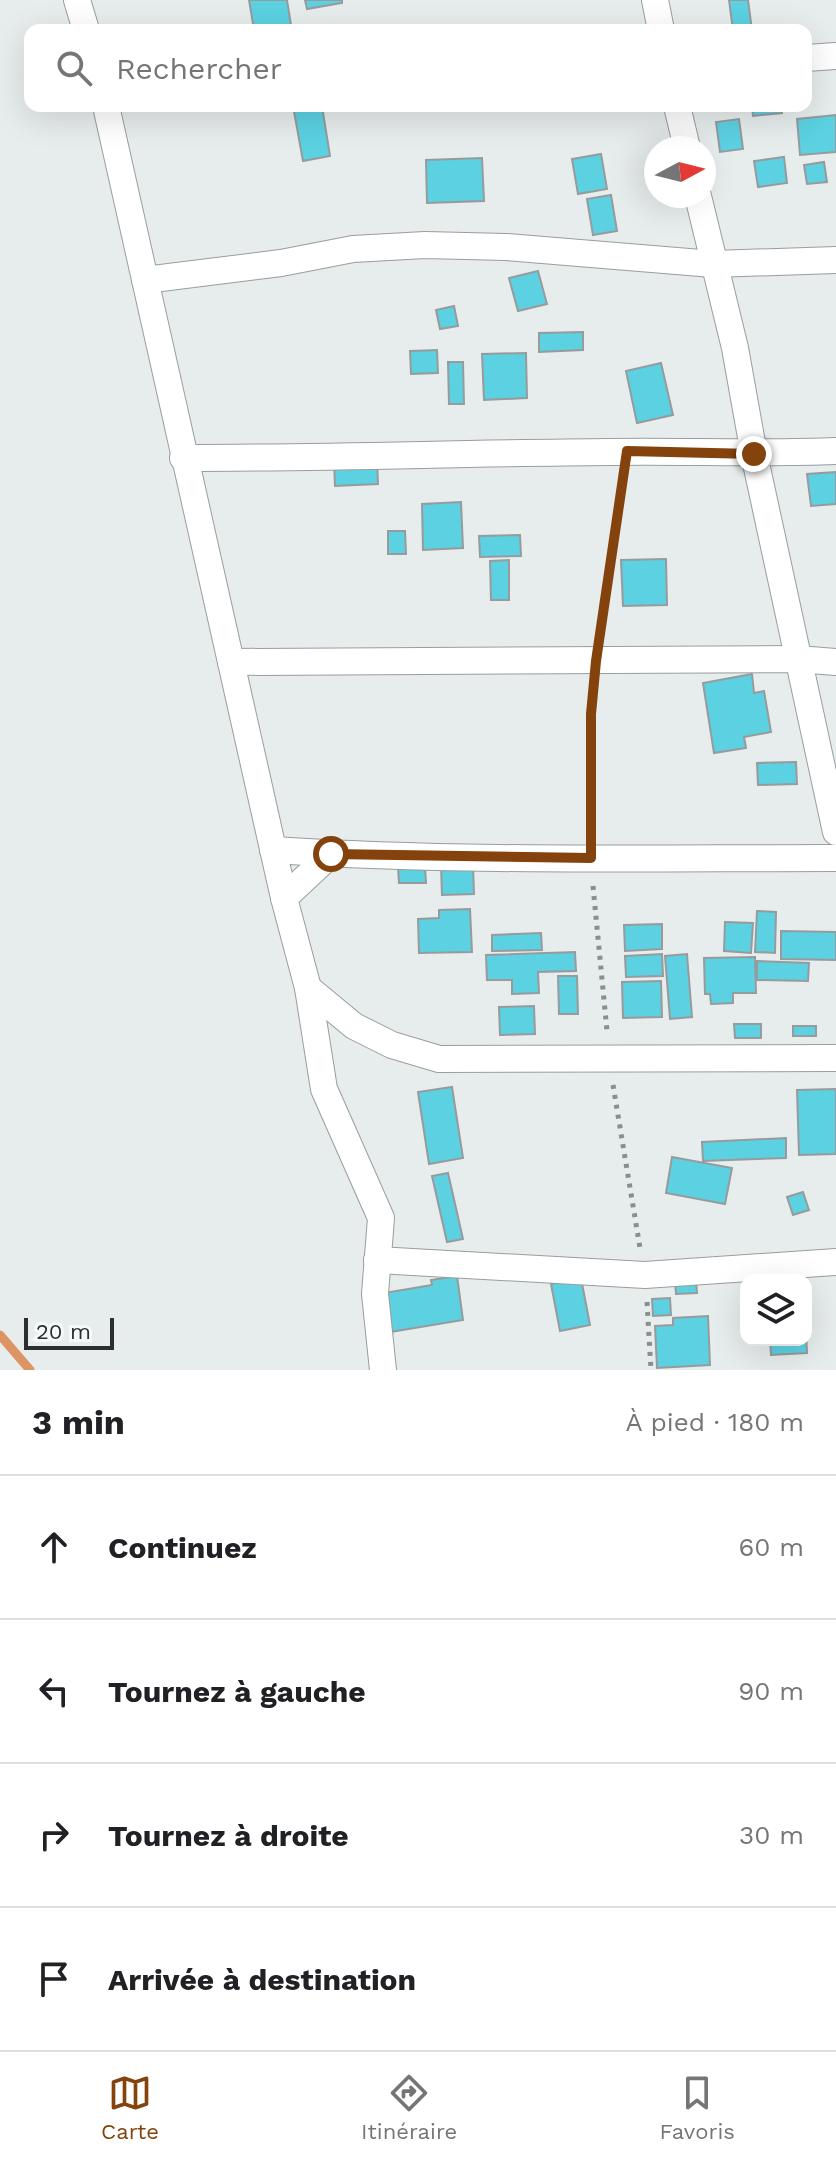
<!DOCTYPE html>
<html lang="fr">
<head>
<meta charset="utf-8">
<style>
  :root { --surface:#fff; --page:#f6f6f6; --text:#202124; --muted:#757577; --line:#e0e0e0; --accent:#84430c }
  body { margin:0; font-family:"Work Sans",sans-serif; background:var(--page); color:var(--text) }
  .controls { position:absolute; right:24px; bottom:24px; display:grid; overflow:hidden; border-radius:16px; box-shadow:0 8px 32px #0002 }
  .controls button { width:72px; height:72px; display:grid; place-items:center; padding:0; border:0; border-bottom:2px solid var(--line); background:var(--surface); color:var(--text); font:40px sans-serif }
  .compass { position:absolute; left:644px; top:136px; width:72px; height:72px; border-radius:50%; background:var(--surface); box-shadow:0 8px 32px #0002; rotate:83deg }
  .scale { position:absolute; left:24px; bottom:20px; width:90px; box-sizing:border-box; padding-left:8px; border:4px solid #2c2e2f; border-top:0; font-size:22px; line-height:28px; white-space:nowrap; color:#2c2e2f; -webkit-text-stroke:6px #f4f9fa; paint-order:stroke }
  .stop { position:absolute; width:24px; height:24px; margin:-18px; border:6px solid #84430c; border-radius:50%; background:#fff }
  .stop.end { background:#84430c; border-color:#fff; box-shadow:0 2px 8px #0008 }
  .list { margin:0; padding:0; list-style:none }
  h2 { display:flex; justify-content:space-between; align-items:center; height:104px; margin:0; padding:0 32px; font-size:34px }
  h2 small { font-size:26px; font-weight:400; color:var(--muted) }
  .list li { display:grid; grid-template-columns:52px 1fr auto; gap:24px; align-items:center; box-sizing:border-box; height:144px; padding:0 32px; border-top:2px solid var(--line) }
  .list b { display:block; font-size:30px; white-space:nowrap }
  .list em { font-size:26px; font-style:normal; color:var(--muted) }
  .icon { flex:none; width:44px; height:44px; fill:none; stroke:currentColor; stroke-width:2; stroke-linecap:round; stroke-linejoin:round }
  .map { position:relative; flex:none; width:836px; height:1370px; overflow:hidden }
  .search { position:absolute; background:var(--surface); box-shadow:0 8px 32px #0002; left:24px; right:24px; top:24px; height:88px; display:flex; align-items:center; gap:20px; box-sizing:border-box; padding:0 28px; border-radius:16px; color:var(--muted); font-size:30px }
  .sheet { height:680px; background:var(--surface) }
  nav { display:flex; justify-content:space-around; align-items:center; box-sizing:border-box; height:112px; border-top:2px solid var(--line); background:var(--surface); font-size:22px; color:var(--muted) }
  nav a { display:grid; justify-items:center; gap:4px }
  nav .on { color:var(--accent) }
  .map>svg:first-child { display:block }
</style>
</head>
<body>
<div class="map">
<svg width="836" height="1370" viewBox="0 0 836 1370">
  <rect width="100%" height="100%" fill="#e7ecec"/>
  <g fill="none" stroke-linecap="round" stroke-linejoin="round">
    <path stroke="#dc9464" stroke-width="9" d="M 0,1335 L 30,1370"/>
  </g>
  <g fill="#5bd1e2" stroke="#979b9c" stroke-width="2">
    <path d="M 249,0 L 287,0 L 291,25 L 254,30 Z"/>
    <path d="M 305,0 L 342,0 L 342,3 L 307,9 Z"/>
    <path d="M 729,0 L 748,0 L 752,30 L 733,30 Z"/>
    <path d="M 293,106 L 322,106 L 330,156 L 303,161 Z"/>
    <path d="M 752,106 L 781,106 L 782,113 L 753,116 Z"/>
    <path d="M 836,115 L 836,152 L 800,155 L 797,119 Z"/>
    <path d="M 739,119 L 743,149 L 720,152 L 716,122 Z"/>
    <path d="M 601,154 L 607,189 L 578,194 L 572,159 Z"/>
    <path d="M 784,157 L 787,183 L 758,187 L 754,161 Z"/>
    <path d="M 482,158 L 484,201 L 427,203 L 426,160 Z"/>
    <path d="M 824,162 L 827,182 L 807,184 L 804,165 Z"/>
    <path d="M 611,195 L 617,231 L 593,235 L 587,199 Z"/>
    <path d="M 538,271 L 547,304 L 518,311 L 509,278 Z"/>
    <path d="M 454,306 L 458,326 L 440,329 L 436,310 Z"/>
    <path d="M 583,332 L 583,350 L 539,352 L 539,333 Z"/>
    <path d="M 437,350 L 438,373 L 411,374 L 410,351 Z"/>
    <path d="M 526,353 L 527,398 L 484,400 L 482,354 Z"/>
    <path d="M 448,362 L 463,362 L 464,404 L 449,404 Z"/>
    <path d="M 661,363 L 673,415 L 637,423 L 626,371 Z"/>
    <path d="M 377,460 L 378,484 L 335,486 L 334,462 Z"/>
    <path d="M 836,472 L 836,504 L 811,506 L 807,474 Z"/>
    <path d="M 461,502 L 463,548 L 423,550 L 422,504 Z"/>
    <path d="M 388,531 L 405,531 L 406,554 L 388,554 Z"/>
    <path d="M 520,535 L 521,556 L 480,557 L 479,536 Z"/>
    <path d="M 666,559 L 667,605 L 623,606 L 621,560 Z"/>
    <path d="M 509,560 L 509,600 L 491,600 L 490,561 Z"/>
    <path d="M 752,674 L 754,693 L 764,691 L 771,732 L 744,737 L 746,748 L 714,753 L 703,683 Z"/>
    <path d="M 796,762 L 797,784 L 758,785 L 757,763 Z"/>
    <path d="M 473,865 L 474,894 L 442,895 L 441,866 Z"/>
    <path d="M 398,867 L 425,867 L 426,883 L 399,883 Z"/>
    <path d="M 470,909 L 472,952 L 419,953 L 418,919 L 439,918 L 439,910 Z"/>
    <path d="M 757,911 L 776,912 L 775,953 L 755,952 Z"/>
    <path d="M 725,922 L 753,923 L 751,953 L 724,951 Z"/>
    <path d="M 662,924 L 662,949 L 625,951 L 624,925 Z"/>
    <path d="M 781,931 L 836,932 L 836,960 L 781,959 Z"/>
    <path d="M 541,933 L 542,950 L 492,951 L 492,935 Z"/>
    <path d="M 575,952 L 576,971 L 538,972 L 539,993 L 512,994 L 512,980 L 487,980 L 486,955 Z"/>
    <path d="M 662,954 L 663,976 L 626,977 L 625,956 Z"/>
    <path d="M 687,954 L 692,1017 L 670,1019 L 665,956 Z"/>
    <path d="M 755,957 L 756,993 L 733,993 L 733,1003 L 711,1004 L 710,994 L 705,994 L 704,958 Z"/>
    <path d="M 757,961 L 809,963 L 808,981 L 757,980 Z"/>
    <path d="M 558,976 L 577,976 L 578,1014 L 559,1014 Z"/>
    <path d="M 661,981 L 662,1017 L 623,1018 L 622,982 Z"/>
    <path d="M 534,1006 L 535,1034 L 500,1035 L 499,1007 Z"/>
    <path d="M 734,1024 L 761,1024 L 761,1038 L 735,1038 Z"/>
    <rect x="793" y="1026" width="23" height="10"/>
    <path d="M 452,1087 L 463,1158 L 429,1164 L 418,1092 Z"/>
    <path d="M 836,1089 L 836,1154 L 799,1155 L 797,1090 Z"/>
    <path d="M 786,1138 L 786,1158 L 703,1161 L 702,1142 Z"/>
    <path d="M 672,1157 L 732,1168 L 725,1204 L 666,1193 Z"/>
    <path d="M 448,1173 L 463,1239 L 447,1242 L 432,1176 Z"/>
    <path d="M 803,1192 L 809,1210 L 793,1215 L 787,1197 Z"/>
    <path d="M 457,1276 L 463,1320 L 384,1333 L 378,1294 L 432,1285 L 431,1280 Z"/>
    <path d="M 581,1278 L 590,1325 L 560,1331 L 551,1284 Z"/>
    <path d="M 696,1280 L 697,1293 L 676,1294 L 675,1281 Z"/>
    <path d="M 670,1298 L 671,1315 L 653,1316 L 652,1299 Z"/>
    <path d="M 708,1316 L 710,1365 L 657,1368 L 655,1326 L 673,1325 L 673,1318 Z"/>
    <path d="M 806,1331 L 807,1353 L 771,1355 L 770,1340 L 806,1340 Z"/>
  </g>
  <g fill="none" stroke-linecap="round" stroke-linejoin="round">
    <g stroke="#989d9e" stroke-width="28">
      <g id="street">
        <path d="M 77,0 L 86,30"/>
        <path d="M 655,0 L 661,30"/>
        <path d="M 806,58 L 836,56"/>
        <path d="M 106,106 L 284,898 L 308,988 L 324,1089 L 381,1218 L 375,1294 L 383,1370"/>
        <path d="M 677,106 L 687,148"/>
        <path d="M 698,196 L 735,348 L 754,454 L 836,832"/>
        <path d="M 145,280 L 281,263 L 353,249 L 425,245 L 506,247 L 713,264 L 836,260"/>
        <path d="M 183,458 C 326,458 468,453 610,452 C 686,451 761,454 836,451"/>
        <path d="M 231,662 L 798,659 L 836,662"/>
        <path d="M 273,850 C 460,862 649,858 836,858"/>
        <path d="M 284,898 L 331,854"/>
        <path d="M 308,988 L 354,1026 L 392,1045 L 439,1059 L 836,1058"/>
        <path d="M 377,1260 L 645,1275 L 836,1262"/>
      </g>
    </g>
    <g stroke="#8a8e8e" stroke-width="5" stroke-dasharray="4 6" stroke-linecap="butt">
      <path d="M 600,632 L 623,476"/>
      <path d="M 591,832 L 591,714 L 594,686"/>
      <path d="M 593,886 L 607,1031"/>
      <path d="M 613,1085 L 640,1248"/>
      <path d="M 647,1302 L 651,1370"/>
    </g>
    <use href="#street" stroke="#fff" stroke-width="26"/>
  </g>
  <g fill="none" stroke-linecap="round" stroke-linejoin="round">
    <path stroke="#84430c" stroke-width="10" d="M 331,854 L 591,858 L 591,714 L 596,661 L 627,451 L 754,454"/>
  </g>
</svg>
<div class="controls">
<button><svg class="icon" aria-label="layers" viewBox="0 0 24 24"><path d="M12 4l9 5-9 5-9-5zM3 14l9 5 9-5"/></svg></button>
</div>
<svg class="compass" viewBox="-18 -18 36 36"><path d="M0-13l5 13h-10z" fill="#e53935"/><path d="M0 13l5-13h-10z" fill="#757577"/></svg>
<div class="scale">20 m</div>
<div class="stop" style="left:331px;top:854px"></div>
<div class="stop end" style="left:754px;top:454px"></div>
<div class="search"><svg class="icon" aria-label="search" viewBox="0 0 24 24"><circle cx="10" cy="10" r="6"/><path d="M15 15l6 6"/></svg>Rechercher</div>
</div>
<section class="sheet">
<h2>3 min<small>À pied · 180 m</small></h2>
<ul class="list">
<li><svg class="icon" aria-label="ahead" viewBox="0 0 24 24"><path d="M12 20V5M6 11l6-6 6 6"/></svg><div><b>Continuez</b></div><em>60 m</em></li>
<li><svg class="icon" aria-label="left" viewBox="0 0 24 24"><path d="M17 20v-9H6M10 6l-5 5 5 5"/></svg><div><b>Tournez à gauche</b></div><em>90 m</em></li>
<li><svg class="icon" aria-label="right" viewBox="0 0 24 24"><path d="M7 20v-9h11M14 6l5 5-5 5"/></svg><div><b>Tournez à droite</b></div><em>30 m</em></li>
<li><svg class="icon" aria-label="arrive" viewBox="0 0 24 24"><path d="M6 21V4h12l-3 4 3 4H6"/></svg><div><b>Arrivée à destination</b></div></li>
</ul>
</section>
<nav>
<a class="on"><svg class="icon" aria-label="map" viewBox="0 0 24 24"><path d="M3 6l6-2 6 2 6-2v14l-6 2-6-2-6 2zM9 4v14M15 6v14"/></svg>Carte</a>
<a><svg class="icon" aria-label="directions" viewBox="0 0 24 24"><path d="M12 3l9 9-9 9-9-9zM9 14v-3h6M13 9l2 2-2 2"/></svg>Itinéraire</a>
<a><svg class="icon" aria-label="saved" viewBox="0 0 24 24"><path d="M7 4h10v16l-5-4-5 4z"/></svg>Favoris</a>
</nav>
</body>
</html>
